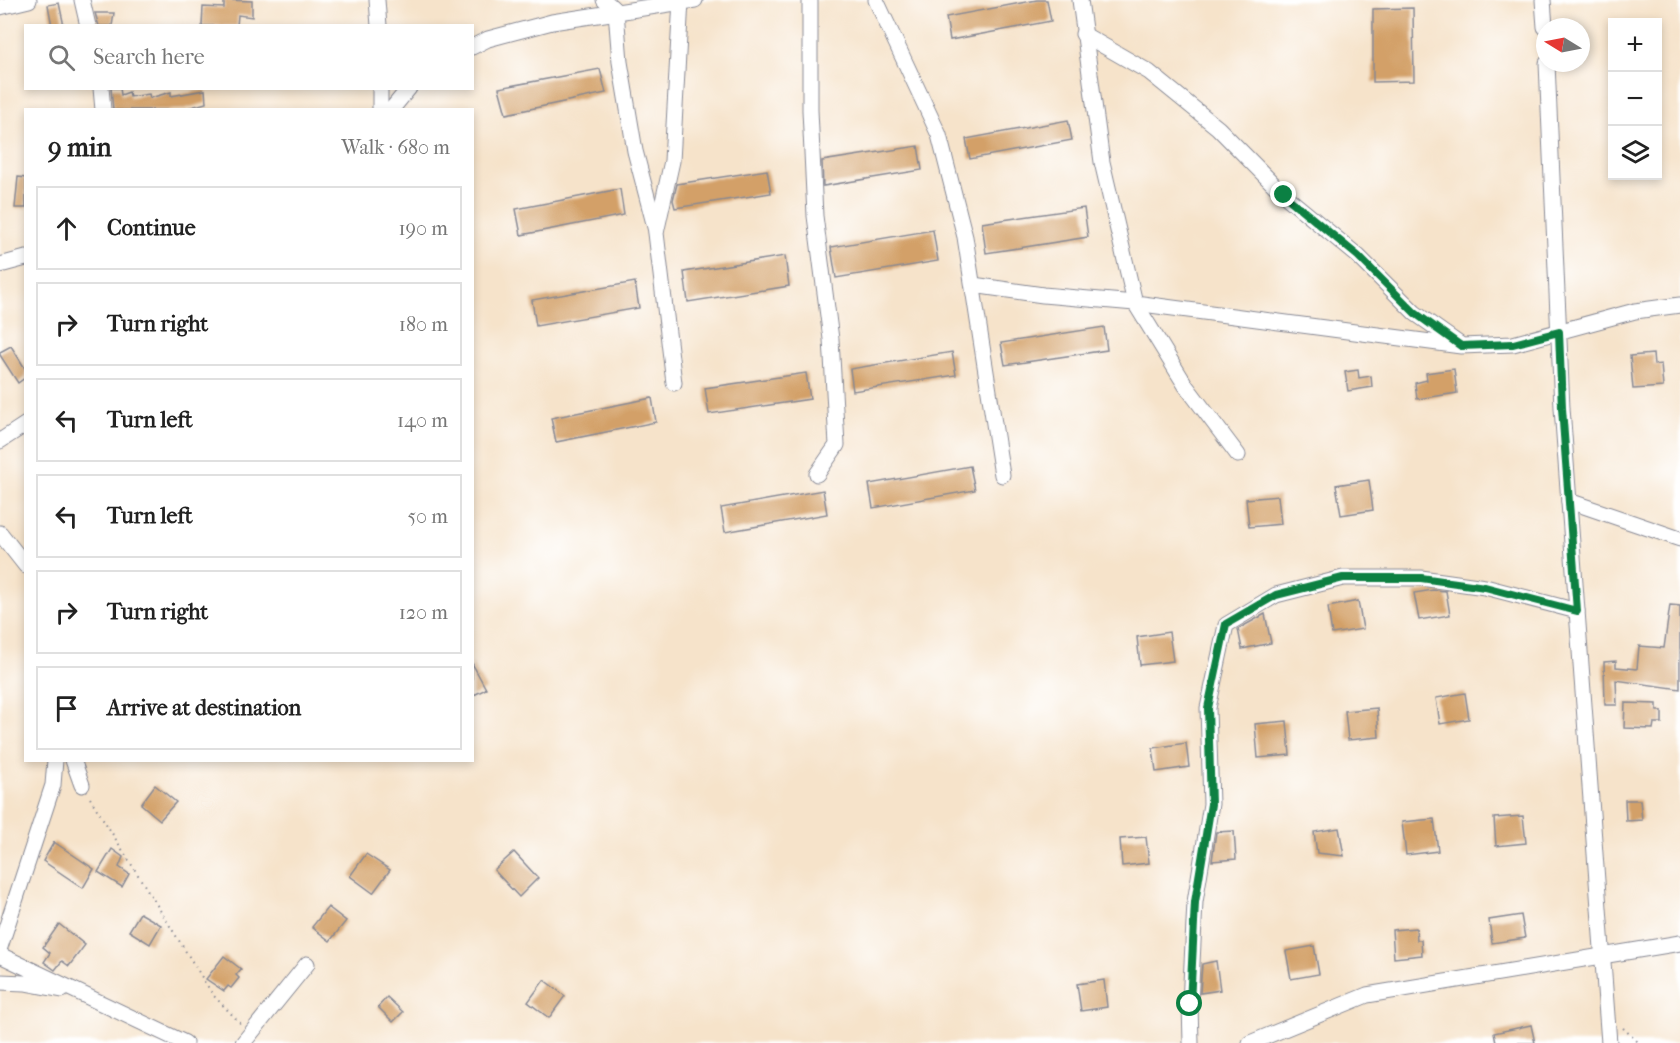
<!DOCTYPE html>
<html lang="en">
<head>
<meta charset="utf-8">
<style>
  :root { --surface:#fff; --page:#f2f2f2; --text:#222; --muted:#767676; --line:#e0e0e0 }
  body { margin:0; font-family:"IM FELL French Canon",serif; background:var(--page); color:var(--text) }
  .controls { position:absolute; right:18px; top:18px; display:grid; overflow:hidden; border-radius:0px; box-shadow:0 3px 9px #0003 }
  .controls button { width:54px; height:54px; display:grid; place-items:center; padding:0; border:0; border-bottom:2px solid var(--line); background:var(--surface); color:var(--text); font:30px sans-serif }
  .compass { position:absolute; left:1536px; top:18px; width:54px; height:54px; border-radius:50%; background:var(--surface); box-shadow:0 3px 9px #0003; rotate:280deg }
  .stop { position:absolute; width:18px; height:18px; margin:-14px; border:4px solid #0b8043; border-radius:50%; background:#fff }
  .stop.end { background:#0b8043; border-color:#fff; box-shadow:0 2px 6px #0008 }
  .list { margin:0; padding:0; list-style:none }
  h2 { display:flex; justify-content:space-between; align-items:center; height:78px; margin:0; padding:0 24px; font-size:26px }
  h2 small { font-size:20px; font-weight:400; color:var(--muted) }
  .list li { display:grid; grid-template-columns:39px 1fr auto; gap:18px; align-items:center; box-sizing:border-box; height:84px; margin:0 12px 12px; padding:0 12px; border:2px solid var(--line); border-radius:0px }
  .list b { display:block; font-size:22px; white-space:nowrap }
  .list em { font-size:20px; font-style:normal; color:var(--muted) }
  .icon { flex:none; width:33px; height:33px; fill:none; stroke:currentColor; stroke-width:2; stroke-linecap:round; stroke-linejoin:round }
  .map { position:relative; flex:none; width:1680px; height:1043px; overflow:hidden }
  .search { position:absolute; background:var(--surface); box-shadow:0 3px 9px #0003; left:24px; top:24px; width:450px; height:66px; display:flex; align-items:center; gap:15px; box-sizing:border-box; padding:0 21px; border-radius:0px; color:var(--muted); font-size:22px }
  .panel { position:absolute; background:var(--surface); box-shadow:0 3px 9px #0003; left:24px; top:108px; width:450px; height:654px; border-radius:0px }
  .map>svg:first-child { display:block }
</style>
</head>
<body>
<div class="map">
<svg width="1680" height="1043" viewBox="0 0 1680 1043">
  <rect width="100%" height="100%" fill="#fff"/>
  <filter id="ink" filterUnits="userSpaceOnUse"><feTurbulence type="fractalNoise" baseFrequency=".0167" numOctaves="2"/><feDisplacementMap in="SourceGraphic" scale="12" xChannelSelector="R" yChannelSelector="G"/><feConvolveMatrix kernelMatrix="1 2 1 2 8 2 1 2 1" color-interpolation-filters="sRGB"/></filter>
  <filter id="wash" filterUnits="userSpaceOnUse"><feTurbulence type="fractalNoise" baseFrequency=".008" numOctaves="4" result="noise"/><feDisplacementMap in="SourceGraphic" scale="24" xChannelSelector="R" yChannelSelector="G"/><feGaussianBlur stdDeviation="1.35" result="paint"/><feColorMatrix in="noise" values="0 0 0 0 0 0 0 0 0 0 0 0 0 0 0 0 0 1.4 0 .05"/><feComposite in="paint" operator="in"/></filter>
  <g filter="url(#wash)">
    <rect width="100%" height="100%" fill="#f6e3ca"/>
    <g id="blocks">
      <g fill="#d3a067">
        <path d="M 224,0 L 252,1 L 252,17 L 238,15 L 237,26 L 202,26 L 203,7 L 224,8 Z"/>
        <path d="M 1037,0 L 1047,0 L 1051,21 L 950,40 L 946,17 Z"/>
        <path d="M 59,3 L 64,26 L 52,26 L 48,5 Z"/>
        <path d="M 1413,8 L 1414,81 L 1373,82 L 1373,9 Z"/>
        <path d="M 95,13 L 114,13 L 112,26 L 99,26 Z"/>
        <path d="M 600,69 L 606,93 L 506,114 L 499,88 Z"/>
        <path d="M 111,88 L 120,88 L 121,95 L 129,92 L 130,97 L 149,94 L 150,98 L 171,92 L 171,96 L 205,90 L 206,103 L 180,110 L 113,110 Z"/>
        <path d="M 1068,120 L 1072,140 L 970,159 L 966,139 Z"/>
        <path d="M 918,146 L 922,170 L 823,186 L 822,161 Z"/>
        <path d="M 767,170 L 771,193 L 675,208 L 673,200 L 677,184 Z"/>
        <path d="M 18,177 L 26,178 L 26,208 L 15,208 Z"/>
        <path d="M 620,189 L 624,215 L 521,235 L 516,209 Z"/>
        <path d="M 1084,208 L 1088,237 L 986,253 L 982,223 Z"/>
        <path d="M 933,230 L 938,261 L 836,278 L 831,247 Z"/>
        <path d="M 785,256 L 789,286 L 688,302 L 684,272 Z"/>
        <path d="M 635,282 L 639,308 L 536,326 L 532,300 Z"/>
        <path d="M 1104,327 L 1107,350 L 1005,365 L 1001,343 Z"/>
        <path d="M 11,346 L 26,370 L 26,377 L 18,383 L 0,355 L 0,352 Z"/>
        <path d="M 952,352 L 956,375 L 853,391 L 850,369 Z"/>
        <path d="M 1653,354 L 1654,365 L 1661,364 L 1663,387 L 1633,389 L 1630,356 Z"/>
        <path d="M 1454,369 L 1457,393 L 1417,399 L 1415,383 L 1427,380 L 1426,373 Z"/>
        <path d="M 1358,370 L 1359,378 L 1371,376 L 1372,387 L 1348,391 L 1345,372 Z"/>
        <path d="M 806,373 L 810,399 L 709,414 L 705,388 Z"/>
        <path d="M 652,398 L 656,422 L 556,442 L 551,418 Z"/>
        <path d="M 970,466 L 975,490 L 873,508 L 869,484 Z"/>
        <path d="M 1369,480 L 1373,510 L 1341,515 L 1336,485 Z"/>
        <path d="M 823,490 L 827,514 L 725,532 L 721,508 Z"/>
        <path d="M 1278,496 L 1281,524 L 1249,527 L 1246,499 Z"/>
        <path d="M 1433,590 L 1446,591 L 1450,615 L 1419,620 L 1414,593 Z"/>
        <path d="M 1358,601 L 1363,629 L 1332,634 L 1328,607 Z"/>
        <path d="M 1670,605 L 1680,606 L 1680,689 L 1616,680 L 1617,705 L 1605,705 L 1604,662 L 1616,661 L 1616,667 L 1637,669 L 1639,646 L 1664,648 Z"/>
        <path d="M 1265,614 L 1271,643 L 1242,649 L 1238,629 Z"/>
        <path d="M 1169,632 L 1173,661 L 1140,665 L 1137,637 Z"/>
        <path d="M 472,663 L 486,689 L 472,696 Z"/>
        <path d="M 1465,693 L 1469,719 L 1440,724 L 1436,698 Z"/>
        <path d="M 1625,703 L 1657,704 L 1657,711 L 1662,711 L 1662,723 L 1654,723 L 1653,729 L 1624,728 Z"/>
        <path d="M 1377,708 L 1379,737 L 1348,740 L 1345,711 Z"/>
        <path d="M 1287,721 L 1290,755 L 1258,758 L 1255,724 Z"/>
        <path d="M 1186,743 L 1189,767 L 1156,772 L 1153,748 Z"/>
        <path d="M 155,785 L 176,802 L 160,820 L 141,804 Z"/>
        <path d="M 1625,800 L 1640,800 L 1642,820 L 1626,821 Z"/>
        <path d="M 1523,816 L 1526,843 L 1496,846 L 1494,818 Z"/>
        <path d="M 1434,819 L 1438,851 L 1406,855 L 1402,822 Z"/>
        <path d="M 1339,828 L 1344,856 L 1317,853 L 1314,832 Z"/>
        <path d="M 1234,831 L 1236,859 L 1212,861 L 1216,832 Z"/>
        <path d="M 1146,837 L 1149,863 L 1122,866 L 1120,839 Z"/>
        <path d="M 54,842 L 94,869 L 83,888 L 43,861 Z"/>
        <path d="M 112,849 L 123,857 L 119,867 L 129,874 L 122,887 L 98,872 Z"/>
        <path d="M 514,852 L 538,878 L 519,897 L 494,870 Z"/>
        <path d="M 366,854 L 390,870 L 373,893 L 350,876 Z"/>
        <path d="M 328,907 L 346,921 L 330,941 L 312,927 Z"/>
        <path d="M 140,913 L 161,925 L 150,944 L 129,931 Z"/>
        <path d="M 1521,915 L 1525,938 L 1492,943 L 1489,920 Z"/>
        <path d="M 59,924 L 85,945 L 69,966 L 62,961 L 55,970 L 44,962 L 50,953 L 43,947 Z"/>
        <path d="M 1416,928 L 1417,940 L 1421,940 L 1422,955 L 1394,958 L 1392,930 Z"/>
        <path d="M 1314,946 L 1319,974 L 1291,979 L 1286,951 Z"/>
        <path d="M 224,956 L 241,969 L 236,975 L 239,978 L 231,988 L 228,986 L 224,991 L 206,979 Z"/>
        <path d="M 1216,961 L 1220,990 L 1200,993 L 1202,964 Z"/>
        <path d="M 544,980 L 565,996 L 549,1018 L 528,1002 Z"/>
        <path d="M 1104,980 L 1107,1007 L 1081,1011 L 1077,984 Z"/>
        <path d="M 387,997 L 403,1012 L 393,1022 L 378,1007 Z"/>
        <path d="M 1531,1025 L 1535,1043 L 1496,1043 L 1494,1033 Z"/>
      </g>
    </g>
  </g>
  <g filter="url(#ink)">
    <use href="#blocks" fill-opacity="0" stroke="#888994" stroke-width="1.5"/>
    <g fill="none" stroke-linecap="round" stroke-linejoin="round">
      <g stroke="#888994" stroke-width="17">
        <g id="street">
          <path d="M 82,0 L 88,26"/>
          <path d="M 377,0 L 379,26"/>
          <path d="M 604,0 L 616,11 L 620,62 L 635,151 L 656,231"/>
          <path d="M 810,0 L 810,110 L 815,216 L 831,339 L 837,445 L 817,474"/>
          <path d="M 876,0 L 939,135 L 965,237 L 1002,475"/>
          <path d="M 1080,0 L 1102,162 L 1135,303 L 1186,386 L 1238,455"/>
          <path d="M 1543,0 L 1545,27"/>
          <path d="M 0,7 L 29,0"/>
          <path d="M 1083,34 L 1149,72 L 1218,128 L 1284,195 L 1358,256 L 1415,313 L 1459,344"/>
          <path d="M 472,47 L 488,39 L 552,22 L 695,0"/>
          <path d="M 1547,63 L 1562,408 L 1609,1043"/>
          <path d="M 101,88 L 103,110"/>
          <path d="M 380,110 L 380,88"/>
          <path d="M 391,110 L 409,88"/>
          <path d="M 0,265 L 26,258"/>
          <path d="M 973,285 L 1043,295 L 1135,303 L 1461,346 L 1513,344 L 1635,311 L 1680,305"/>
          <path d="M 674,383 L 656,233 L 672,161 L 681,0"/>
          <path d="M 0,441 L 26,424"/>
          <path d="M 1569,501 L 1680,539"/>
          <path d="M 0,533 L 26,566"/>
          <path d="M 73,760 L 82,785"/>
          <path d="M 0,947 L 53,785 L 55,760"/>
          <path d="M 0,955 L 185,1043"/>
          <path d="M 0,982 L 25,983 L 62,990"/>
          <path d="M 243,1043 L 307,964"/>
          <path d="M 1191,1043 L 1190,1004 L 1195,902 L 1211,804 L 1208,708 L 1226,625 L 1276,595 L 1343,578 L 1421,578 L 1485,587 L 1577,611"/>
          <path d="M 1250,1043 L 1367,995 L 1680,943"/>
        </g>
      </g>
      <g stroke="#888994" stroke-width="2" stroke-dasharray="1.5 4.5" stroke-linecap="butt">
        <path d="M 90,798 L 213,995 L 241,1024"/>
        <path d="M 1623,1028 L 1639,1043"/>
      </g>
      <use href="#street" stroke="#fff" stroke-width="15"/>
    </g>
  </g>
  <g fill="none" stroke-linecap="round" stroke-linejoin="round" filter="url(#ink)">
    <path stroke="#0b8043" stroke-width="8" d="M 1190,1004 L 1195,902 L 1211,804 L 1208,708 L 1226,624 L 1276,595 L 1343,578 L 1421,578 L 1485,587 L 1577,611 L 1562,408 L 1559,332 L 1513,344 L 1461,346 L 1415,313 L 1358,256 L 1284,195"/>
  </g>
</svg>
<div class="controls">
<button>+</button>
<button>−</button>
<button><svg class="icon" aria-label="layers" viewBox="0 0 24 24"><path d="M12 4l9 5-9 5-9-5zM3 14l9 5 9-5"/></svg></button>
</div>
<svg class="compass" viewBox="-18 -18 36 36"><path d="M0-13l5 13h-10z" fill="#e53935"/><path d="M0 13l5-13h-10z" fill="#767676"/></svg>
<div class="stop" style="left:1190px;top:1004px"></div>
<div class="stop end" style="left:1284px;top:195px"></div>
<div class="search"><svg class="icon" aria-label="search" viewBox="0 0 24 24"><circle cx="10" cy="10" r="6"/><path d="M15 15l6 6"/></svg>Search here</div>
<section class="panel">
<h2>9 min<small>Walk · 680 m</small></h2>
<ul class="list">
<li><svg class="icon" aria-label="ahead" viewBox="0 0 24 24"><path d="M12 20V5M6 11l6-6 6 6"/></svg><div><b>Continue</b></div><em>190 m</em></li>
<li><svg class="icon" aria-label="right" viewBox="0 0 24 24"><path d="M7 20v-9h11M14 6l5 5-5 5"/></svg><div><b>Turn right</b></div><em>180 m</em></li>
<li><svg class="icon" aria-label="left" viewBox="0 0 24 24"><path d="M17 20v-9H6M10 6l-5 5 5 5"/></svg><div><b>Turn left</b></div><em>140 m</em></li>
<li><svg class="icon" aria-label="left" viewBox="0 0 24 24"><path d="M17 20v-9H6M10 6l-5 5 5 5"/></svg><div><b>Turn left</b></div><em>50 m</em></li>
<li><svg class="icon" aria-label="right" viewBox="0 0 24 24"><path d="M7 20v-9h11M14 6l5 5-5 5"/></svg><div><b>Turn right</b></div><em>120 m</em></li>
<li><svg class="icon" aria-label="arrive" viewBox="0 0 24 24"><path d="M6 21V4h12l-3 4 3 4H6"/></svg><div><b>Arrive at destination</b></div></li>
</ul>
</section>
</div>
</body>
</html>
